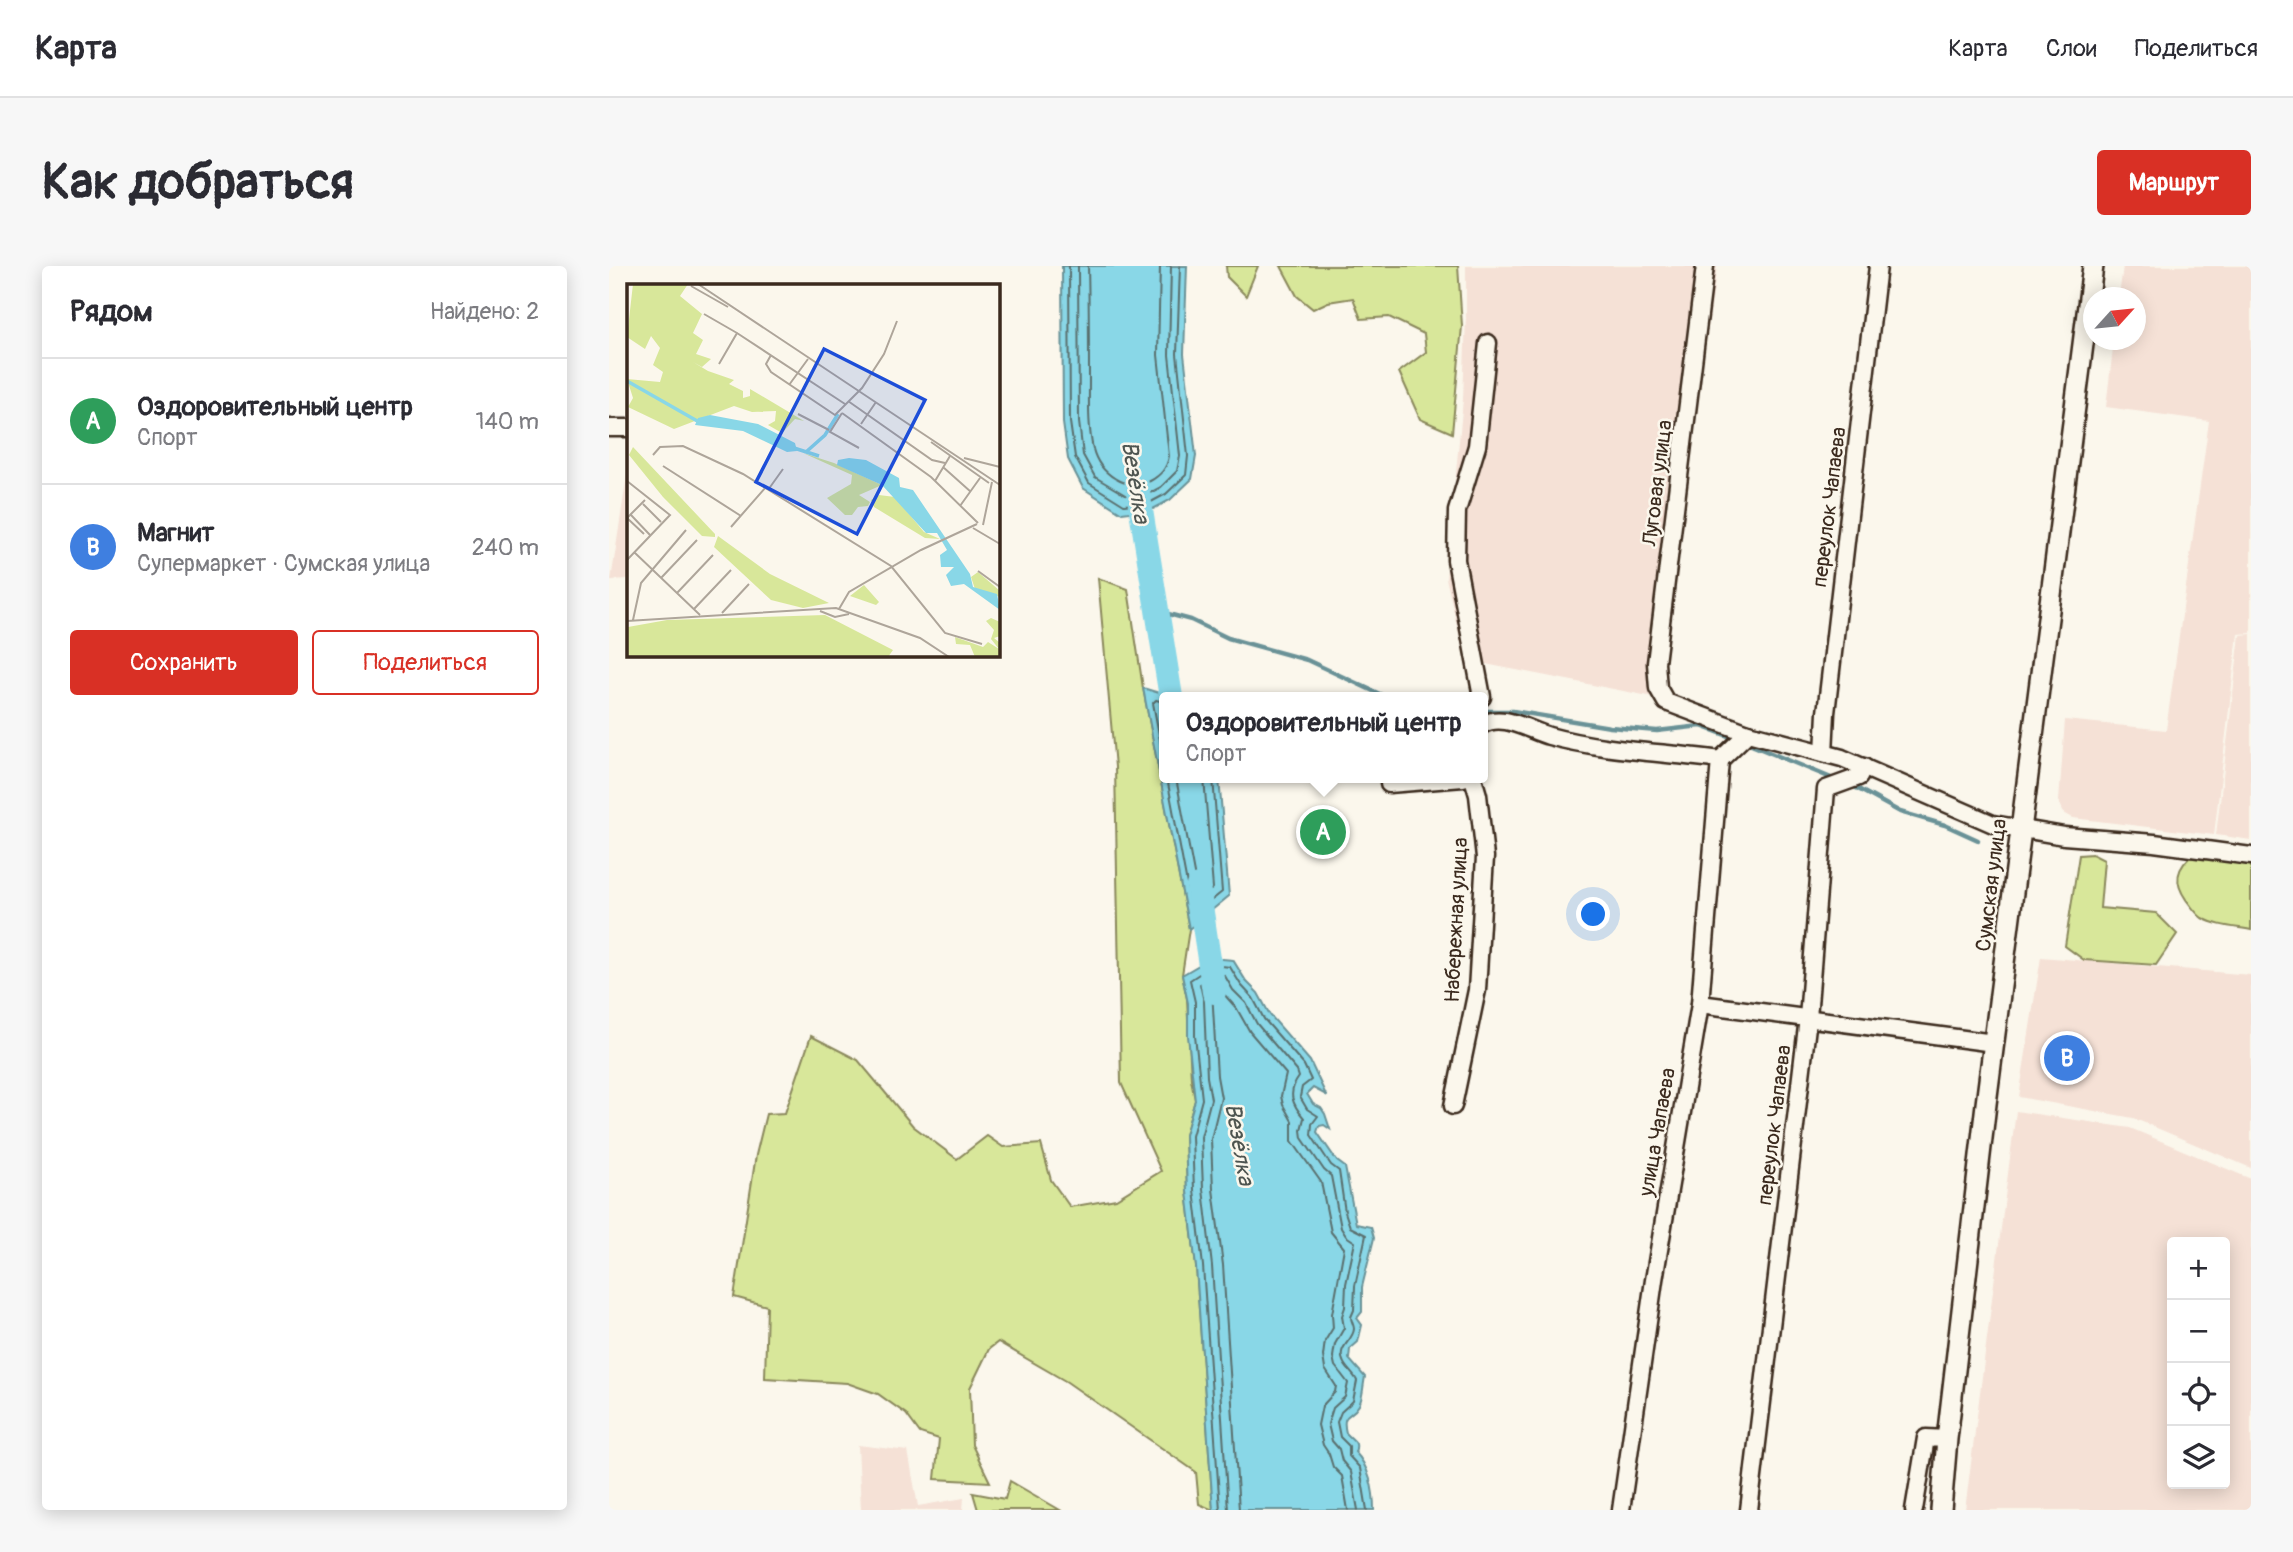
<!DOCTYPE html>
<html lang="ru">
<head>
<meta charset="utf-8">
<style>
  :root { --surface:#fff; --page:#f7f7f7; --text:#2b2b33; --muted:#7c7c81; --line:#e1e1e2; --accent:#d93025 }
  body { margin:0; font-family:Pangolin,sans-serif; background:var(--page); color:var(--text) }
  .controls { position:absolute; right:21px; bottom:21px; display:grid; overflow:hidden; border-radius:7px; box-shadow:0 4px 18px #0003 }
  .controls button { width:63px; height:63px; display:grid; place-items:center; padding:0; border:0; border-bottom:2px solid var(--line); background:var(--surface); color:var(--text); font:35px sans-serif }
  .compass { position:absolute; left:1474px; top:21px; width:63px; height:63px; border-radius:50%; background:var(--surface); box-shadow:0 4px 18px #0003; rotate:63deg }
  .you { position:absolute; left:985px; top:649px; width:24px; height:24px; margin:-18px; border:5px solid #fff; border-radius:50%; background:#1a73e8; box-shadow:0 0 0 10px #1a73e833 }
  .badge { display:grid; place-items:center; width:46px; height:46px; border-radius:50%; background:var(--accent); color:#fff; font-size:23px; font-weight:700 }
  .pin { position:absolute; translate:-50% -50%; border:4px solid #fff; box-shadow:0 2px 7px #0006 }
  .popup { position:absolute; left:550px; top:426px; width:329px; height:91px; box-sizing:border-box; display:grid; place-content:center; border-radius:7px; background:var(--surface); filter:drop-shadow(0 2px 5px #0005); font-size:23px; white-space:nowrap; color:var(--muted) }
  .popup b { font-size:26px; color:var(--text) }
  .popup::after { content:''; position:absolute; left:50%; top:100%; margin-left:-14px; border:14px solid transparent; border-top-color:var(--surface) }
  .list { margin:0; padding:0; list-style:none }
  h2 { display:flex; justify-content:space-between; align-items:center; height:91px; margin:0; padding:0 28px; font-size:30px }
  h2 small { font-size:23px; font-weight:400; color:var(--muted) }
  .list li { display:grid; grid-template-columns:46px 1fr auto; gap:21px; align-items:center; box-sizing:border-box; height:126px; padding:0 28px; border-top:2px solid var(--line) }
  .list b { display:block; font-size:26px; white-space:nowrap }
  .list p { margin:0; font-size:23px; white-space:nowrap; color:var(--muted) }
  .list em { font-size:23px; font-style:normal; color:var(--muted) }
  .actions { display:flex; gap:14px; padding:21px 28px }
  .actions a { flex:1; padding:16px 0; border:2px solid var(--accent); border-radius:7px; text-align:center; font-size:24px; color:var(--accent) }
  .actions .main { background:var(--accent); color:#fff }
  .icon { flex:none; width:38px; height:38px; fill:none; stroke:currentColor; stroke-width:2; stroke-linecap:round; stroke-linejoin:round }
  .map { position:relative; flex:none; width:1642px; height:1244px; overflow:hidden; border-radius:7px }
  header { display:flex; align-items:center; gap:42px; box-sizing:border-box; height:98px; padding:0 35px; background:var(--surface); border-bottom:2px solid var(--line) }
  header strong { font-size:33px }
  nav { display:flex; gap:38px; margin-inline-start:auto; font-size:24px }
  .intro { display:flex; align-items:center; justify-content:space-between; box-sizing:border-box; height:168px; padding:0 42px }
  h1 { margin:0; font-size:49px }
  .button { padding:18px 32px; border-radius:7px; background:var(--accent); color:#fff; font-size:24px; font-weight:700 }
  main { display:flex; gap:42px; padding:0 42px }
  aside { flex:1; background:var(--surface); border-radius:7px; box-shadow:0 4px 18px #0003 }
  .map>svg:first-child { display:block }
</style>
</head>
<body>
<header>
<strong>Карта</strong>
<nav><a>Карта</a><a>Слои</a><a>Поделиться</a></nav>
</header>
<div class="intro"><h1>Как добраться</h1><a class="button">Маршрут</a></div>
<main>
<aside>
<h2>Рядом<small>Найдено: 2</small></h2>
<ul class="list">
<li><span class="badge" style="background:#2e9e5b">A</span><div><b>Оздоровительный центр</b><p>Спорт</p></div><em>140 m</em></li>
<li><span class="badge" style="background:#3f7fe0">B</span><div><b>Магнит</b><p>Супермаркет · Сумская улица</p></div><em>240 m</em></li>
</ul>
<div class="actions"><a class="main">Сохранить</a><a>Поделиться</a></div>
</aside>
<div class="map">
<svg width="1642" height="1244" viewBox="0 0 1642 1244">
  <rect width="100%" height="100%" fill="#fbf7ec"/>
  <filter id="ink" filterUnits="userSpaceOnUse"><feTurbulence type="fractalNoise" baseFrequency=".0143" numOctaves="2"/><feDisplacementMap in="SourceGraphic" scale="14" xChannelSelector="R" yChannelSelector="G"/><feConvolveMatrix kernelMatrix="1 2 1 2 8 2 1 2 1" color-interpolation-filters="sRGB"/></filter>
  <g filter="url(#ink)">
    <g fill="#f5e1d6" fill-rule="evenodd">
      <path d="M 857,0 L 1108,0 L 1045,431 L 856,394 L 837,312 L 854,133 L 857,51 Z"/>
      <path d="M 1514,0 L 1642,0 L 1642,367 L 1629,368 L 1605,569 L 1464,552 L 1453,546 L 1450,535 L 1456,454 L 1557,464 L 1600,155 L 1497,141 L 1505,74 L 1526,74 L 1526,32 L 1510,31 Z"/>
      <path d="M 19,203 L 19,313 L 2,314 Z"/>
      <path d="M 1642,368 L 1642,574 L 1607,569 L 1631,369 Z"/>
      <path d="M 1432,691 L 1642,709 L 1642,902 L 1524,852 L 1410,831 Z"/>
      <path d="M 1407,845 L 1521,862 L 1642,913 L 1642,1244 L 1356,1244 ZM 1616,976 L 1616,1218 L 1563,1218 L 1563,976 Z"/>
      <path d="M 249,1179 L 299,1185 L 309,1240 L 355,1232 L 354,1244 L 252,1244 Z"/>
    </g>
    <g fill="#d8e79a" stroke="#8a885c" stroke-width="2">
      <path d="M 617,0 L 649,0 L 637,30 L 618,11 Z"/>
      <path d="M 672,0 L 849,0 L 853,60 L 843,167 L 811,153 L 790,106 L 817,86 L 815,68 L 780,51 L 752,53 L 744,32 L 719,36 L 704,43 L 688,30 Z"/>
      <path d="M 489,312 L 519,323 L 534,422 L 580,663 L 573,709 L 578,733 L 582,813 L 586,834 L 576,869 L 578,925 L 587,1001 L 604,1244 L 590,1238 L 587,1206 L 458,1116 L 389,1076 L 380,1083 L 361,1122 L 363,1179 L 381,1216 L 326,1213 L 330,1173 L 311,1167 L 297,1148 L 269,1128 L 238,1117 L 156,1112 L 158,1040 L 125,1031 L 147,889 L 157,848 L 176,847 L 202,770 L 249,794 L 304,860 L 348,893 L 378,870 L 394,881 L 432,878 L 442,914 L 461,941 L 507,933 L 552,905 L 512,817 L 506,501 Z"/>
      <path d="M 1483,588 L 1495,594 L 1491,642 L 1547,647 L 1568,668 L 1547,699 L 1475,694 L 1456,680 L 1470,589 Z"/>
      <path d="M 1593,591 L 1642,597 L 1642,664 C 1626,661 1608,660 1593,652 C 1589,649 1585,644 1582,640 C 1568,623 1563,608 1580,592 Z"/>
      <path d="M 401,1215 L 451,1244 L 369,1244 L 364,1227 L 396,1233 Z"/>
    </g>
    <g fill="#89d7e7" stroke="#6a9297" stroke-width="2">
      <path d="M 453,0 L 578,0 L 575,88 L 587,190 L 583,213 L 561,234 L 544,243 L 513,247 L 474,222 L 459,193 L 454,157 Z"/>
      <path d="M 534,422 L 563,431 L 555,431 L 555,512 L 610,512 L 620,630 L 580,663 Z"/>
      <path d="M 602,692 L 624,694 L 637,715 L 649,727 L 661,749 L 701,795 L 717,829 L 704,822 L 698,828 L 704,838 L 712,842 L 716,848 L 721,863 L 715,859 L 710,860 L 708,866 L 728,895 L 736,901 L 747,958 L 762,961 L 765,972 L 753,1021 L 753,1046 L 748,1052 L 753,1059 L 749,1076 L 741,1083 L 740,1093 L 756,1111 C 754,1119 754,1132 750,1139 C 742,1153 732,1145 737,1167 C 744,1175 750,1175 746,1186 C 760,1200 765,1224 765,1244 L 604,1244 L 587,1001 L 578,925 L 576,869 L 586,834 L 579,770 L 579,737 L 573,709 Z"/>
    </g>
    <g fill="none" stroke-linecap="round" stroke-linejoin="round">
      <g stroke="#5a6f6e" stroke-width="2">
        <path d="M 460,0 L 461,156 L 466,191 L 480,217 L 515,239 L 542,236 L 557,228 L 577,209 L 579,190 L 568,88 L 571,0"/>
        <path d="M 469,0 L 470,156 L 474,189 L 486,211 L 518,230 L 539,228 L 552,221 L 568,205 L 571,190 L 560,89 L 562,0"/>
        <path d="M 479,0 C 480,38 480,75 480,113 C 480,136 479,161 484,183 C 490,207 518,227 541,215 C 552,209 558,202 560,190 L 549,89 L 551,0"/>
        <path d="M 555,436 L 547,434 L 544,437 L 555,494"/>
        <path d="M 558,512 L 583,645 L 587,647 L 613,626 L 604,512"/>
        <path d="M 567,512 L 589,629 L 593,632 L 604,622 L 595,512"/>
        <path d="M 611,1244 L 594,1000 L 585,924 L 583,870 L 593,833 L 586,770 L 586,736 L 581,714 L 604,699 L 621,701 L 632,719 L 644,732 L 655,753 L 695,799 L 702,814 L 693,821 L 691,831 L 698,843 L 709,850 L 703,858 L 702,869 L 722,899 L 730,905 L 736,946 L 741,961 L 757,969 L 746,1020 L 745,1044 L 742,1051 C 742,1055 745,1059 745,1063 C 744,1075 728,1081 734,1095 C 736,1102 745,1108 748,1115 L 744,1135 L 732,1146 L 728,1156 L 731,1171 L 740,1180 L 740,1190 L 751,1202 L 758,1244"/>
        <path d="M 619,1244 L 603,1000 L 594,923 L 592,871 L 602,833 L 598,811 L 595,736 L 591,718 L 606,708 L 616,710 L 624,724 L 637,737 L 648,758 L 688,805 L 690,811 C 678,827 683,838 695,852 L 692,864 L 693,872 L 715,904 L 722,910 L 732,962 L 737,970 L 746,976 L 737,1018 L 736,1041 L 733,1050 L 735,1062 L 726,1078 L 724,1091 L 726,1100 L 739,1117 L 736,1131 L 724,1142 L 719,1158 L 723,1175 L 730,1183 L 733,1195 L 742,1206 L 749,1244"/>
        <path d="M 630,1244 L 614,999 L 604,923 L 602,873 L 612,832 L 608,810 L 603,724 L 607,719 L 628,743 L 641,766 L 677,808 L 672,830 L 674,839 L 683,855 L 683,875 L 712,916 L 722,966 L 735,982 L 723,1048 L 724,1062 L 716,1075 L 714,1090 L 716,1103 L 727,1120 L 726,1126 L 713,1140 L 709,1159 L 714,1179 L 720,1188 L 724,1201 L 733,1210 L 739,1244"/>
      </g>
      <g stroke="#6a9297" stroke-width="4.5">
        <path d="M 548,345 L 582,354 L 619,372 L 698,394 L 777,431"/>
        <path d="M 873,445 L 904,445 L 1001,461 L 1048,465 L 1092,460 L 1127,473"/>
        <path d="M 1135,476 L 1227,514"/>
        <path d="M 1242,519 L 1291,546 L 1336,559 L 1369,574"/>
      </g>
      <g stroke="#89d7e7" stroke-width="24">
        <path d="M 527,213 L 562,431"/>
        <path d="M 589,620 L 605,726"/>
      </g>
      <g stroke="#3b2a1e" stroke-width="21">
        <g id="minor">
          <path d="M 1096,0 L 1047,397 L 1049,422 L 1057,436 L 1139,467 L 1233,492 L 1384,558 L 1455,570 L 1545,577 L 1642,590"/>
          <path d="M 0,162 L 19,162"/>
          <path d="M 873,431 L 847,294 L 848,245 L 868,180 L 879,77"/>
          <path d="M 873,459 C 893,446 919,464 940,470 C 995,485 1054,486 1111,494"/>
          <path d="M 1215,487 L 1217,447 L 1269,0"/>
          <path d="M 1111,494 L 1139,467"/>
          <path d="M 780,518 L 854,512"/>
          <path d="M 1091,738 L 1385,777"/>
          <path d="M 844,840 L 868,724 L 876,591 L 869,529 L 864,512"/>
          <path d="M 1012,1244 L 1045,1014 L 1091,738 L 1111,494"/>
          <path d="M 1140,1244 L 1199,752 L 1217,523 L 1250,511 L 1255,501"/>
          <path d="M 1305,1244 L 1317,1172 L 1338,1173"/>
        </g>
      </g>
      <g stroke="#3b2a1e" stroke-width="24">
        <path id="major" d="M 1332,1244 L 1338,1173 L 1377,838 L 1484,0"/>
      </g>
      <use href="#minor" stroke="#fbf7ec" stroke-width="16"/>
      <use href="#major" stroke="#fbf7ec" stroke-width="19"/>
    </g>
  </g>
  <g text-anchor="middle" stroke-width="5" stroke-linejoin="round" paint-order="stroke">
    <g font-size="21" fill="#3b2a1e" stroke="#fbf7ec">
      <text transform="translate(1048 217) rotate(-83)" y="7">Луговая улица</text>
      <text transform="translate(1220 241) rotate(-83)" y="7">переулок Чапаева</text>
      <text transform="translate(1382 619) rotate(-83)" y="7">Сумская улица</text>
      <text transform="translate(847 654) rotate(-87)" y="7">Набережная улица</text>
      <text transform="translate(1165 859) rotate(-83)" y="7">переулок Чапаева</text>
      <text transform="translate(1048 866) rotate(-80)" y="7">улица Чапаева</text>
    </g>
    <g font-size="23" font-style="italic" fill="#4e5550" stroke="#fbf7ec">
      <text transform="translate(527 216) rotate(81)" y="8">Везёлка</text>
      <text transform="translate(631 878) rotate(80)" y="8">Везёлка</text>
    </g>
  </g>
  <g transform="translate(18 18)">
    <rect width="373" height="373" fill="#fbf7ec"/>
    <path d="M 6,0 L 61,0 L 53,12 L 75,30 L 66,49 L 76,56 L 69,70 L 84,75 L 75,83 L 66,78 L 81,87 L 107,96 L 102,100 L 116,107 L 116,114 L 123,112 L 123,105 L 177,137 L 168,135 L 155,149 L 141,141 L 148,137 L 149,127 L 125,128 L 107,122 L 47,145 L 1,123 L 6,114 L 0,95 L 33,98 L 36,88 L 26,81 L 33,64 L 24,52 L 18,65 L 0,53 ZM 6,163 L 88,250 L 88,253 L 75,252 L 36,213 L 2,171 ZM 176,169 L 207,179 L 255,201 L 232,211 L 243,218 L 241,222 L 231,223 L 225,231 L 218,231 L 200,214 L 224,200 L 225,191 ZM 252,211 L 268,213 L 297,248 L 313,255 L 298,254 L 247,223 L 244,216 ZM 91,252 L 143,290 L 202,319 L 176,324 L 144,316 L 87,263 ZM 351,288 L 373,307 L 373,313 L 348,305 L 344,293 ZM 237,301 L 252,318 L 249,321 L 223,312 ZM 198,331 L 266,366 L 261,373 L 0,373 L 1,343 L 40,336 ZM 364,334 L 373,338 L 373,352 L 367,354 L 373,359 L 373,373 L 348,373 L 343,361 L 329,360 L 328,353 L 356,363 L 361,358 L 372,365 L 364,355 L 367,346 L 359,337 Z" fill="#d8e79a"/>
    <path d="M 83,131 L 131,140 L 168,159 L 170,167 L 160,168 L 116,147 L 68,141 L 71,134 ZM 222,174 L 239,176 L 272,194 L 273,203 L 286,206 L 343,290 L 346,303 L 370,310 L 373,326 L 337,300 L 324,302 L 319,291 L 327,283 L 314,283 L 313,271 L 320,266 L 310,249 L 299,249 L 255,201 L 210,181 L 211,176 Z" fill="#89d7e7"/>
    <path fill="none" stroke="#89d7e7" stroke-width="3.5" d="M 0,97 L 72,138M 167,164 L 192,172M 179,168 L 198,151 L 211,130"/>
    <path fill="none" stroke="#aea59a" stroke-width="2" d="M 71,0 L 373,201M 64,2 L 101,23M 77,30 L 110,49 L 92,80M 110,49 L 218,120M 144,71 L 139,80 L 144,88 L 208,131 L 235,104 L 257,70 L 270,37M 162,101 L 181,75M 221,117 L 305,176 L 318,179M 215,129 L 304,193 L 351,239M 215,129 L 203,148 L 232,164M 171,130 L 202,146M 234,140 L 249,118M 304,158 L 362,199M 26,171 L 33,163 L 56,162 L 116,190 L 264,282 L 318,349 L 355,360M 337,174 L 373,183M 36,182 L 114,232M 316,183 L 344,208M 0,197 L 43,231 L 0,276M 308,197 L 323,172M 141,206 L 156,185M 16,220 L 34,238M 333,222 L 353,194M 4,231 L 23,251M 0,234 L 18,216M 0,234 L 17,250M 356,241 L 365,198M 104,243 L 138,204M 346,244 L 373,260M 7,268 L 73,331M 351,287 L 373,303M 34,294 L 70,256M 50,309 L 86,271M 67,325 L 104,286M 212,325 L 222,308 L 294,266 L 350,240M 193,327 L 208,333 L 222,330M 95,329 L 122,300M 6,336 L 14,299 L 59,246M 0,337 L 209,324 L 293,354 L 322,373"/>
    <path fill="#1d4ed8" fill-opacity="0.15" stroke="#1d4ed8" stroke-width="3.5" d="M 197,65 L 298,116 L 230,250 L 129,198 Z"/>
    <rect width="373" height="373" fill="none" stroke="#3b2a1e" stroke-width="3.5"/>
  </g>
</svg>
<div class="controls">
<button>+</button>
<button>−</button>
<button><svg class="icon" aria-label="locate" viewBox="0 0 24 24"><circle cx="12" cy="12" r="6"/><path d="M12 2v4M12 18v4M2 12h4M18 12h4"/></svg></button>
<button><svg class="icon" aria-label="layers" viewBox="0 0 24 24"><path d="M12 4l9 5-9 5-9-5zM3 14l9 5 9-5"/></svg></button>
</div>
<svg class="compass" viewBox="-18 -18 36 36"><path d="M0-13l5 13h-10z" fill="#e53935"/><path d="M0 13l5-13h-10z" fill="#7c7c81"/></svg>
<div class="you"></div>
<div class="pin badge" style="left:714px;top:566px;background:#2e9e5b">A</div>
<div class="popup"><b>Оздоровительный центр</b>Спорт</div>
<div class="pin badge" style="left:1458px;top:792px;background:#3f7fe0">B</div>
</div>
</main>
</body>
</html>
